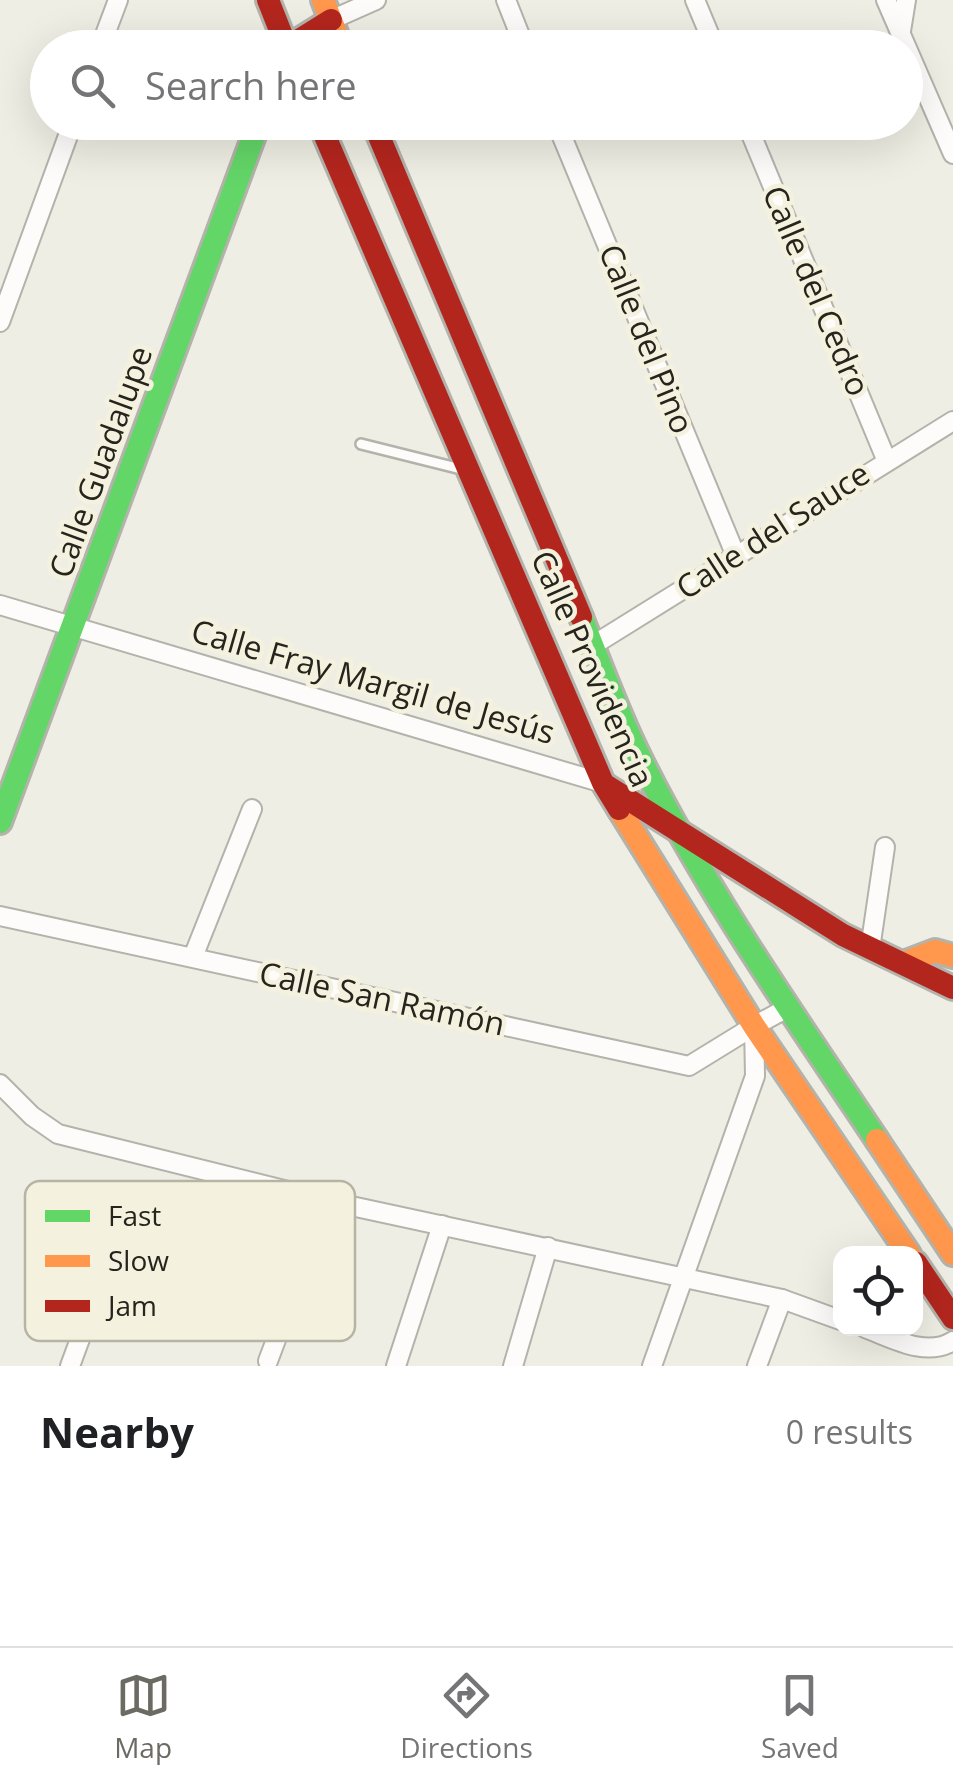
<!DOCTYPE html>
<html lang="en">
<head>
<meta charset="utf-8">
<style>
  :root { --surface:#fff; --page:#f6f6f6; --text:#202124; --muted:#757577; --line:#e0e0e0; --accent:#6c6b63 }
  body { margin:0; font-family:"Open Sans",sans-serif; background:var(--page); color:var(--text) }
  .controls { position:absolute; right:30px; bottom:30px; display:grid; overflow:hidden; border-radius:20px; box-shadow:0 10px 40px #0002 }
  .controls button { width:90px; height:90px; display:grid; place-items:center; padding:0; border:0; border-bottom:2px solid var(--line); background:var(--surface); color:var(--text); font:50px sans-serif }
  .list { margin:0; padding:0; list-style:none }
  h2 { display:flex; justify-content:space-between; align-items:center; height:130px; margin:0; padding:0 40px; font-size:42px }
  h2 small { font-size:32px; font-weight:400; color:var(--muted) }
  .icon { flex:none; width:55px; height:55px; fill:none; stroke:currentColor; stroke-width:2; stroke-linecap:round; stroke-linejoin:round }
  .map { position:relative; flex:none; width:953px; height:1366px; overflow:hidden }
  .search { position:absolute; background:var(--surface); box-shadow:0 10px 40px #0002; left:30px; right:30px; top:30px; height:110px; display:flex; align-items:center; gap:25px; box-sizing:border-box; padding:0 35px; border-radius:55px; color:var(--muted); font-size:38px }
  .sheet { height:280px; background:var(--surface) }
  nav { display:flex; justify-content:space-around; align-items:center; box-sizing:border-box; height:140px; border-top:2px solid var(--line); background:var(--surface); font-size:28px; color:var(--muted) }
  nav a { display:grid; justify-items:center; gap:5px }
  nav .on { color:var(--accent) }
  .map>svg:first-child { display:block }
</style>
</head>
<body>
<div class="map">
<svg width="953" height="1366" viewBox="0 0 953 1366">
  <rect width="100%" height="100%" fill="#efeee4"/>
  <g fill="none" stroke-linecap="round" stroke-linejoin="round">
    <g stroke="#b4b3ab" stroke-width="14">
      <path id="lane" d="M 361,444 L 461,469"/>
    </g>
    <g stroke="#b4b3ab" stroke-width="22">
      <g id="street">
        <path d="M 506,0 L 525,48"/>
        <path d="M 695,0 L 715,48"/>
        <path d="M 886,0 L 953,154"/>
        <path d="M 331,20 L 376,0"/>
        <path d="M 901,31 L 906,0"/>
        <path d="M 100,48 L 118,0"/>
        <path d="M 556,122 L 736,556"/>
        <path d="M 746,122 L 886,459"/>
        <path d="M 0,322 L 73,122"/>
        <path d="M 0,605 L 603,783"/>
        <path d="M 595,644 L 953,421"/>
        <path d="M 0,916 L 689,1066 L 754,1026"/>
        <path d="M 870,949 L 885,847"/>
        <path d="M 193,957 L 252,809"/>
        <path d="M 0,1084 L 32,1116 L 58,1134 L 328,1201 L 782,1299 L 840,1320"/>
        <path d="M 865,1328 C 892,1338 926,1358 953,1341"/>
        <path d="M 268,1361 L 328,1201"/>
        <path d="M 70,1366 L 111,1255"/>
        <path d="M 396,1366 L 442,1225"/>
        <path d="M 513,1366 L 548,1247"/>
        <path d="M 652,1366 L 755,1076 L 754,1026 L 789,1007"/>
        <path d="M 757,1366 L 782,1299"/>
      </g>
    </g>
    <g stroke="#b4b3ab" stroke-width="28">
      <g id="fast">
        <path d="M 581,617 C 600,664 617,712 640,758 C 706,891 794,1016 877,1140"/>
        <path d="M 0,822 L 259,122"/>
      </g>
    </g>
    <g stroke="#b4b3ab" stroke-width="28">
      <g id="slow">
        <path d="M 323,0 L 342,48"/>
        <path d="M 619,809 L 754,1026 L 909,1254"/>
        <path d="M 906,962 L 935,951 L 953,956"/>
        <path d="M 877,1140 L 953,1254"/>
      </g>
    </g>
    <g stroke="#b4b3ab" stroke-width="28">
      <g id="jam">
        <path d="M 268,0 L 287,48"/>
        <path d="M 286,48 L 331,20"/>
        <path d="M 319,122 L 603,783 L 619,809"/>
        <path d="M 373,122 L 581,617"/>
        <path d="M 607,786 L 843,935 L 953,988"/>
        <path d="M 916,1263 L 953,1318"/>
      </g>
    </g>
    <use href="#lane" stroke="#fdfcfb" stroke-width="9"/>
    <use href="#street" stroke="#fdfcfb" stroke-width="18"/>
    <use href="#fast" stroke="#63d668" stroke-width="22"/>
    <use href="#slow" stroke="#ff974d" stroke-width="22"/>
    <use href="#jam" stroke="#b3261e" stroke-width="22"/>
  </g>
  <g text-anchor="middle" stroke-width="9" stroke-linejoin="round" paint-order="stroke">
    <g font-size="32" fill="#25241d" stroke="#f4f2df">
      <text transform="translate(816 291) rotate(67)" y="11">Calle del Cedro</text>
      <text transform="translate(646 339) rotate(68)" y="11">Calle del Pino</text>
      <text transform="translate(101 462) rotate(-70)" y="11">Calle Guadalupe</text>
      <text transform="translate(773 531) rotate(-33)" y="11">Calle del Sauce</text>
      <text transform="translate(592 669) rotate(66)" y="11">Calle Providencia</text>
      <text transform="translate(373 682) rotate(16)" y="11">Calle Fray Margil de Jesús</text>
      <text transform="translate(382 999) rotate(12)" y="11">Calle San Ramón</text>
    </g>
  </g>
  <rect x="25" y="1181" width="330" height="160" rx="15" fill="#f4f2df" stroke="#b6b4a5" stroke-width="2.5"/>
  <rect x="45" y="1210" width="45" height="12" fill="#63d668"/>
  <rect x="45" y="1255" width="45" height="12" fill="#ff974d"/>
  <rect x="45" y="1300" width="45" height="12" fill="#b3261e"/>
  <g font-size="28" fill="#25241d">
    <text x="108" y="1226">Fast</text>
    <text x="108" y="1271">Slow</text>
    <text x="108" y="1316">Jam</text>
  </g>
</svg>
<div class="controls">
<button><svg class="icon" aria-label="locate" viewBox="0 0 24 24"><circle cx="12" cy="12" r="6"/><path d="M12 2v4M12 18v4M2 12h4M18 12h4"/></svg></button>
</div>
<div class="search"><svg class="icon" aria-label="search" viewBox="0 0 24 24"><circle cx="10" cy="10" r="6"/><path d="M15 15l6 6"/></svg>Search here</div>
</div>
<section class="sheet">
<h2>Nearby<small>0 results</small></h2>
<ul class="list">
</ul>
</section>
<nav>
<a class="on"><svg class="icon" aria-label="map" viewBox="0 0 24 24"><path d="M3 6l6-2 6 2 6-2v14l-6 2-6-2-6 2zM9 4v14M15 6v14"/></svg>Map</a>
<a><svg class="icon" aria-label="directions" viewBox="0 0 24 24"><path d="M12 3l9 9-9 9-9-9zM9 14v-3h6M13 9l2 2-2 2"/></svg>Directions</a>
<a><svg class="icon" aria-label="saved" viewBox="0 0 24 24"><path d="M7 4h10v16l-5-4-5 4z"/></svg>Saved</a>
</nav>
</body>
</html>
